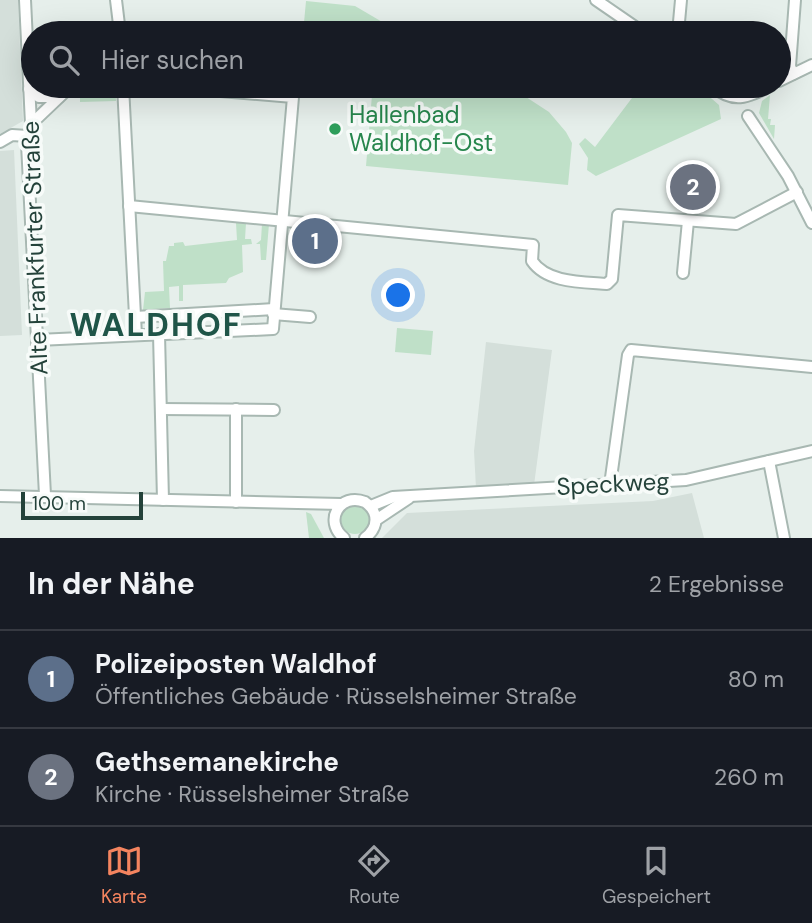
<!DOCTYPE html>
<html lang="de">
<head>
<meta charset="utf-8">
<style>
  :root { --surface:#171b24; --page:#242831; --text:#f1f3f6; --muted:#9ea1a6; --line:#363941; --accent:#f4845f }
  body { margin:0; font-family:"DM Sans",sans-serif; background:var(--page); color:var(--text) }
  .scale { position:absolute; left:21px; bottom:18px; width:122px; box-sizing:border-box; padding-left:7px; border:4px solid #24423a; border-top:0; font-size:19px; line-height:24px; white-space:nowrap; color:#24423a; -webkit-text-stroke:5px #f7fbf9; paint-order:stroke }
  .you { position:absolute; left:399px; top:296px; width:24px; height:24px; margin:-18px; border:5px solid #fff; border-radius:50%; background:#1a73e8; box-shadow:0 0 0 10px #1a73e833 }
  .badge { display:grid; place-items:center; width:46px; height:46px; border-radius:50%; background:var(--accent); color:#fff; font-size:23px; font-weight:700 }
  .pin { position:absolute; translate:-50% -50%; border:4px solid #fff; box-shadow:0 2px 7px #0006 }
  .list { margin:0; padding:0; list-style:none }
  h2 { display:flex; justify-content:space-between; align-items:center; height:91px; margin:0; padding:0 28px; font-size:30px }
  h2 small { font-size:23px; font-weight:400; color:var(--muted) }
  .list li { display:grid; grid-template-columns:46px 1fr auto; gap:21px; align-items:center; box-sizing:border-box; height:98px; padding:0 28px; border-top:2px solid var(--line) }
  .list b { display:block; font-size:26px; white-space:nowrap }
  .list p { margin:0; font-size:23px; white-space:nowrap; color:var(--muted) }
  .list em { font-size:23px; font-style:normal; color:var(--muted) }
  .icon { flex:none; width:38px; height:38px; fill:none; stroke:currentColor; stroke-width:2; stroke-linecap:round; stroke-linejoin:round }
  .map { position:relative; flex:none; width:812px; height:538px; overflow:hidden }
  .search { position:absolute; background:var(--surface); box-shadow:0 7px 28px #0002; left:21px; right:21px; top:21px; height:77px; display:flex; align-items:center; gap:18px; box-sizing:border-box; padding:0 24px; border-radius:38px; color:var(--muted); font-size:26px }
  .sheet { height:287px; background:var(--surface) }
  nav { display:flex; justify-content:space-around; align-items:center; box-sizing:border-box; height:98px; border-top:2px solid var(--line); background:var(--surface); font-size:19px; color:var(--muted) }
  nav a { display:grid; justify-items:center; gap:4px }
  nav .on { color:var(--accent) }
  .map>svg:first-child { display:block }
</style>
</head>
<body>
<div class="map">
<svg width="812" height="538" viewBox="0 0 812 538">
  <rect width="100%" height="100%" fill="#e6efeb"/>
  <g fill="#d4dfda">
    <path d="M 0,0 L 18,0 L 23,121 L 0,134 Z"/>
    <path d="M 14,150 L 22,335 L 0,336 L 0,151 Z"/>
    <path d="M 486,342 L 552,350 L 534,485 L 476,488 L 474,451 Z"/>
    <path d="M 692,493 L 704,538 L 382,538 L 407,513 L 653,501 Z"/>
  </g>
  <g fill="#bfe0c8">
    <path d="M 306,1 L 355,6 L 401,33 L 303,33 Z"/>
    <path d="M 89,86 L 115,86 L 116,101 L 80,102 L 80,94 Z"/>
    <path d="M 299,86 L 496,86 L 526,97 L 549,112 L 566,132 L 572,143 L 568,185 L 366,166 L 372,95 L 299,89 Z"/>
    <path d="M 641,86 L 697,86 L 719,105 L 721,119 L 596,176 L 587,170 L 588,158 L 579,144 L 585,138 L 595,147 Z"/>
    <path d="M 770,95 L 768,119 L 771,119 L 770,125 L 775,125 L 774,139 L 759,113 L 762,101 Z"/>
    <path d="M 236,223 L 246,223 L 245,239 L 251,239 L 252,244 L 242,245 L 243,272 L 229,278 L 226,283 L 183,285 L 183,301 L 179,301 L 179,286 L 169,287 L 170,308 L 143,310 L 145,292 L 164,291 L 163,261 L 166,261 L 169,246 L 174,246 L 174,243 L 183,242 L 185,246 L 237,240 Z"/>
    <path d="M 262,224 L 269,224 L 266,260 L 261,260 L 260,244 L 256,244 L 261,240 Z"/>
    <path d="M 397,328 L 433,331 L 431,355 L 395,352 Z"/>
    <circle cx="355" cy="520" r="14"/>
    <path d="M 306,512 L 311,514 L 324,538 L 309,538 Z"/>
  </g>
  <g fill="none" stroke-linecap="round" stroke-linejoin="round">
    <g stroke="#a8b8b2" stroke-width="14">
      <g id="minor">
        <path d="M 25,0 L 31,124 L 27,144 L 45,495"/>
        <path d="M 116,0 L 120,33"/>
        <path d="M 596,0 L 644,33"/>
        <path d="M 678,33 L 681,0"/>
        <path d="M 793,74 L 790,66 L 795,0"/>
        <path d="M 779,81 L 812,65"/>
        <path d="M 123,86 L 136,335"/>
        <path d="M 712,86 C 734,104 746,98 770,86"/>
        <path d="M 29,89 L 39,97 L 59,97"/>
        <path d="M 748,116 L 788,176 L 812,223"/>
        <path d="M 31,124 L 71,86"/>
        <path d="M 0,142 L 12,135 L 27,136"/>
        <path d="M 129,206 L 533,245 L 532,261 C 547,283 582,282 607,284 L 612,279 L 618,215 L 736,224 L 797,192"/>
        <path d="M 683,273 L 688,221"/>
        <path d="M 273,314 L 310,317"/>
        <path d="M 135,317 L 274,309"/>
        <path d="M 159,334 L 163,500"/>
        <path d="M 38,340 L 273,329 L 293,97 L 208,90 L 124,91"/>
        <path d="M 161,409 L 274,410"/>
        <path d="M 236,409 L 236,502"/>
        <path d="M 769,461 L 784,538"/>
        <path d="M 610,485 L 628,355 L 631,350 L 812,367"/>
        <path d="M 0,496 L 341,504"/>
        <path d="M 371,506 L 393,497 L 686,480 L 812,451"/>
        <path d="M 376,520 L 409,498"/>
        <path d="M 344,538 C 323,521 340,492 365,502 C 379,512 379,527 365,538"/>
      </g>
    </g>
    <use href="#minor" stroke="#fff" stroke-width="10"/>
  </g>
  <circle fill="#2e9e5b" stroke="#f7fbf9" stroke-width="2.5" cx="335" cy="129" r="7"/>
  <g text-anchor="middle" stroke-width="7" stroke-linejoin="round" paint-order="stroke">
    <g font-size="24" fill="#27864d" stroke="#f7fbf9" text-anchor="start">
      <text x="349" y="123">Hallenbad<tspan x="349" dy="28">Waldhof-Ost</tspan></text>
    </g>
    <g font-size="24" fill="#24423a" stroke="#f7fbf9">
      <text transform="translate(35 248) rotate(-92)" y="8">Alte Frankfurter Straße</text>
      <text transform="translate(613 484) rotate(-3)" y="8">Speckweg</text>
    </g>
    <g font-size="32" font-weight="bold" letter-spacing="2" fill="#1f5548" stroke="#f7fbf9">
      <text x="156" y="336">WALDHOF</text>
    </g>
  </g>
</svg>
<div class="scale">100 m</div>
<div class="you"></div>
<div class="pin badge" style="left:315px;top:241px;background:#5c6f8a">1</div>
<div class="pin badge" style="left:693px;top:187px;background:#6b7280">2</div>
<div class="search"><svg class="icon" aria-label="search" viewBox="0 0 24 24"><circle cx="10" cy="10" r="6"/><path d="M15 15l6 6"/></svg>Hier suchen</div>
</div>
<section class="sheet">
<h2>In der Nähe<small>2 Ergebnisse</small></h2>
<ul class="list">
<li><span class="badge" style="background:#5c6f8a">1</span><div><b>Polizeiposten Waldhof</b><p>Öffentliches Gebäude · Rüsselsheimer Straße</p></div><em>80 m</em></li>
<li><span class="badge" style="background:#6b7280">2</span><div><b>Gethsemanekirche</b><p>Kirche · Rüsselsheimer Straße</p></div><em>260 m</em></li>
</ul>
</section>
<nav>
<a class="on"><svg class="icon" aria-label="map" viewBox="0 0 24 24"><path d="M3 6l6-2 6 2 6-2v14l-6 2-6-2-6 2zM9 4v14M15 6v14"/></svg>Karte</a>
<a><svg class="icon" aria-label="directions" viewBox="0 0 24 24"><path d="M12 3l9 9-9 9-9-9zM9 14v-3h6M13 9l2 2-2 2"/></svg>Route</a>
<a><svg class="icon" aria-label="saved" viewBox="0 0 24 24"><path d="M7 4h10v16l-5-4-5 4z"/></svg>Gespeichert</a>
</nav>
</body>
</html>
